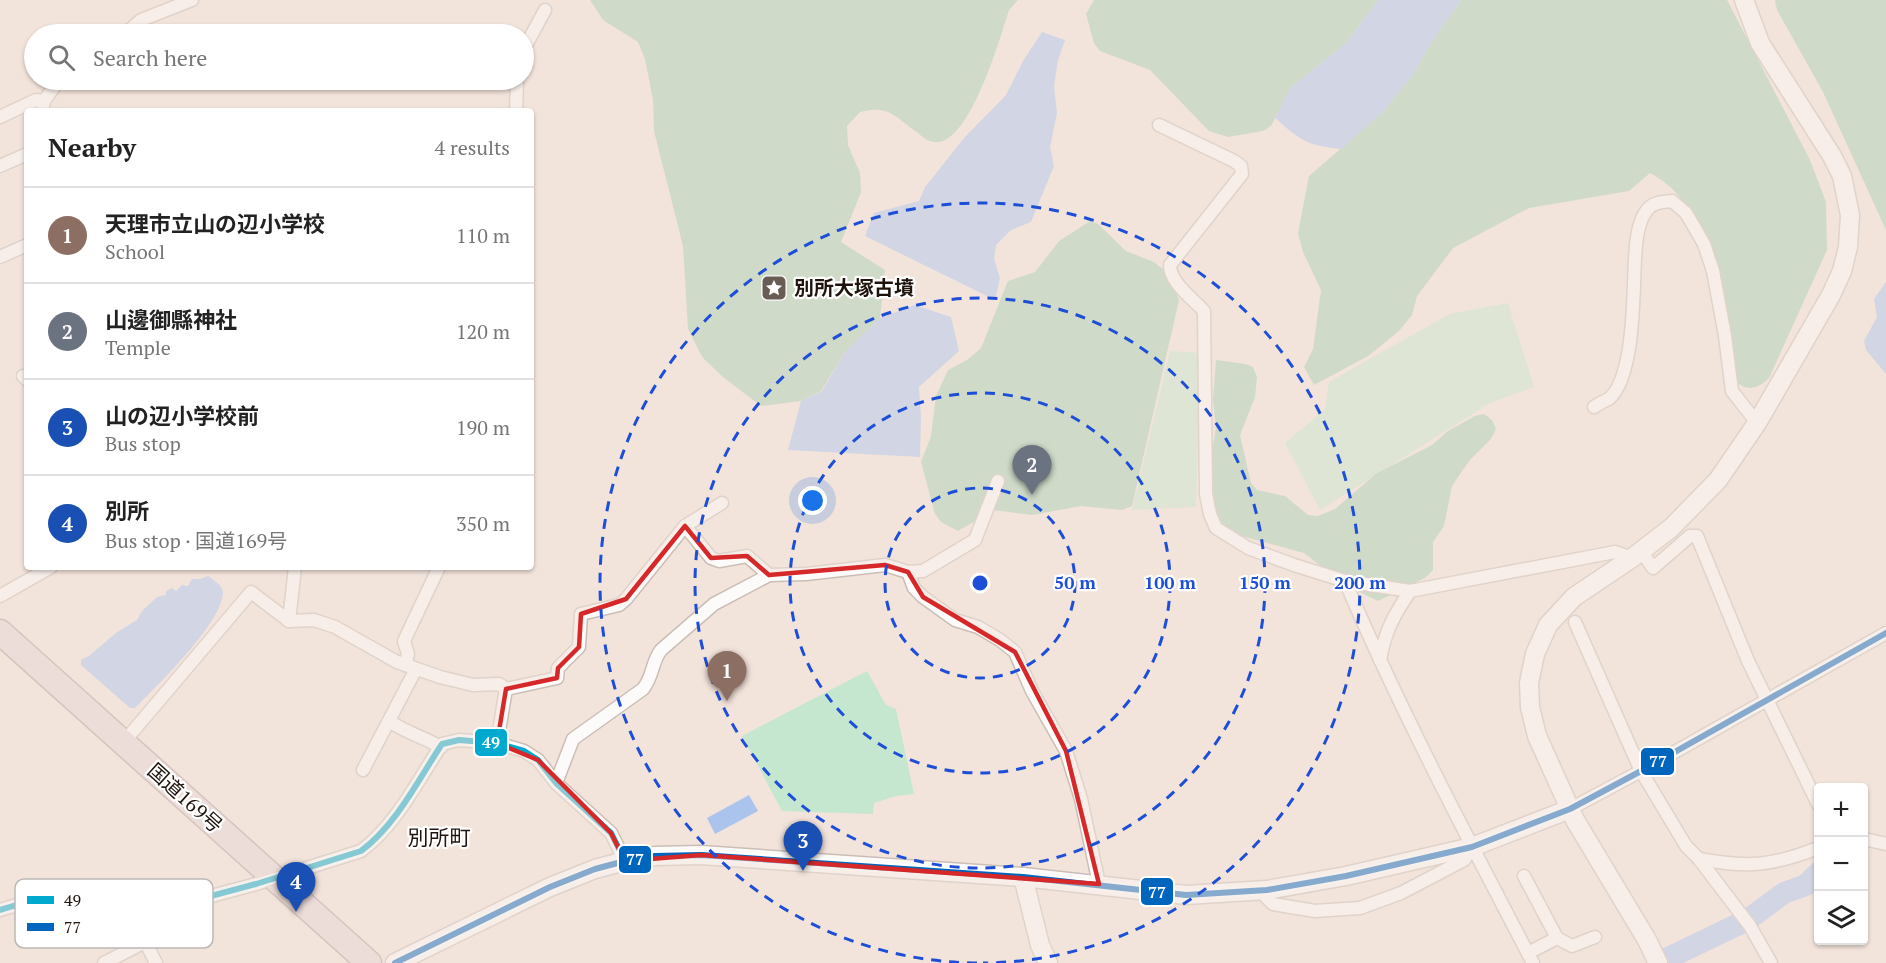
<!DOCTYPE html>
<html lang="en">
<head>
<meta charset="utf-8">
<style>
  :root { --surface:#fff; --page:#f6f6f6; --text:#222; --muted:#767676; --line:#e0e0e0; --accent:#b45309 }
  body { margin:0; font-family:"PT Serif","Noto Sans JP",serif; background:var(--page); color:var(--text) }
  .controls { position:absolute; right:18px; bottom:18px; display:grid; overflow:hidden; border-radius:6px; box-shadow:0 2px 4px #0004 }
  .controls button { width:54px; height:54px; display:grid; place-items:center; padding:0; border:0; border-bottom:2px solid var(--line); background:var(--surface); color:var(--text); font:30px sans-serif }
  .you { position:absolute; left:813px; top:501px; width:21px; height:21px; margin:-15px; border:4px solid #fff; border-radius:50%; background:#1a73e8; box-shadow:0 0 0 9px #1a73e833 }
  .badge { display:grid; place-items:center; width:39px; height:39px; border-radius:50%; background:var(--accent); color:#fff; font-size:20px; font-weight:700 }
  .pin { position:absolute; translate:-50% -50px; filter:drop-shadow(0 2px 3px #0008) }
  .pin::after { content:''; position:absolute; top:32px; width:21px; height:18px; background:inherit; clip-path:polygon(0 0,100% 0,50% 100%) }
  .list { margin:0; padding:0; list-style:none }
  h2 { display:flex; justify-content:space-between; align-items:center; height:78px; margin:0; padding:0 24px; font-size:26px }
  h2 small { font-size:20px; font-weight:400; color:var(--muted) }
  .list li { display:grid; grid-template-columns:39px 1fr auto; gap:18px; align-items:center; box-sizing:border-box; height:96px; padding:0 24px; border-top:2px solid var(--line) }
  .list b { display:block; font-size:22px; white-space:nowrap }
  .list p { margin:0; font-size:20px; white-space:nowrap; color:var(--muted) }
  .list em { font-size:20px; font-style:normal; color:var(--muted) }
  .icon { flex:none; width:33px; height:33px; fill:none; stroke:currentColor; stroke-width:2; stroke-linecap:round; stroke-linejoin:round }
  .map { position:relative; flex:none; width:1886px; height:963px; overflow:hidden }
  .search { position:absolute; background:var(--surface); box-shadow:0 2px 4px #0004; left:24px; top:24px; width:510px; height:66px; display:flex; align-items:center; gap:15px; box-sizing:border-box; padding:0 21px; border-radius:33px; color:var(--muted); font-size:22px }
  .panel { position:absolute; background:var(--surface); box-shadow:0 2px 4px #0004; left:24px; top:108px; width:510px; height:462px; border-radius:6px }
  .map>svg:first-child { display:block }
</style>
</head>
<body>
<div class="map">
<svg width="1886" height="963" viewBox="0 0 1886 963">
  <rect width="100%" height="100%" fill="#f3e4db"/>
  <g fill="#c5e6cf">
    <path d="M 1508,303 L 1534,387 L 1490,403 L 1320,510 L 1285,443 L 1325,409 L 1329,382 L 1449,314 Z"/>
    <path d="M 1170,351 L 1201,353 L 1196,507 L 1132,510 Z"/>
    <path d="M 867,671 L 886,705 L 896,709 L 914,794 L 896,796 L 874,803 L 873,814 L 782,811 L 742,736 Z"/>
  </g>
  <g fill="#a5ceb4">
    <path d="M 590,0 L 1018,0 L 1009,10 C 1001,35 967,156 930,141 C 926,140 922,136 918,133 C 907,126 892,110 879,110 C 873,109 866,111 860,112 L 847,126 L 848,145 L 860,173 L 861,192 L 841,242 L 885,270 L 880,318 L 845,352 L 821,391 L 801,401 L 761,406 L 723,377 L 702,357 L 688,329 L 683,246 L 654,131 L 653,100 L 645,59 L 638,42 L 603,20 Z"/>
    <path d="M 1094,0 L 1378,0 L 1346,43 L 1291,87 L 1271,126 L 1263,131 L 1228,137 L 1209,131 L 1150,70 L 1100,51 L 1094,43 L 1086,14 Z"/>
    <path d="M 1461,0 L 1727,0 L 1810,160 L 1826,202 L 1827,250 L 1769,378 C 1757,390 1745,392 1734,379 L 1697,225 C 1684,200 1675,187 1650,173 L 1629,191 L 1529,208 L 1453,248 L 1417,296 L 1412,315 L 1399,331 L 1368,356 L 1314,385 L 1304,367 L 1313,349 L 1321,290 L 1303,252 L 1298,233 L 1309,176 L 1382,113 L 1414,73 L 1433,40 Z"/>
    <path d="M 1775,0 L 1886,0 L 1886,230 L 1823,92 L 1777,10 Z"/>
    <path d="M 1090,221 L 1098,224 L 1126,251 L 1154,262 L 1168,273 L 1179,300 L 1132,506 L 1122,510 L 1081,506 L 1032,515 L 994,510 L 958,531 L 941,522 L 935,514 L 921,462 L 931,436 L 936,396 L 948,370 L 967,360 L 981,348 L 1008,281 L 1035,272 L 1059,241 Z"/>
    <path d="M 1216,360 L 1245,364 L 1253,367 L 1257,377 L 1255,397 L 1240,435 L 1251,483 L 1257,490 L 1285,496 L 1308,515 L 1318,516 L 1335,509 L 1377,473 L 1432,445 L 1448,431 L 1475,416 L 1484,414 L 1492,420 L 1496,429 L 1491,439 L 1469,461 L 1452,486 L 1444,526 L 1433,542 L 1433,570 L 1425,578 L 1378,601 L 1345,585 L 1304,553 L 1223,531 L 1207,496 L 1209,467 L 1216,428 L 1213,399 Z"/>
  </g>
  <g fill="#abc4ee">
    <path d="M 1378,0 L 1461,0 L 1433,40 L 1414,73 L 1382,113 L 1341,149 C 1306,145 1301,141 1275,118 L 1291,87 L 1346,43 Z"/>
    <path d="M 1042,32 L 1065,40 L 1058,60 L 1054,86 L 1057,113 L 1050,147 L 1054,166 L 1031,222 L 1011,230 L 996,245 L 994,259 L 1000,278 L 995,300 L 865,236 L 874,213 L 919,201 L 925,187 L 964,138 L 1006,95 L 1023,61 Z"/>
    <path d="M 1886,282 L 1886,374 L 1866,350 L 1864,341 L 1877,317 L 1874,299 Z"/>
    <path d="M 915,305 L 951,317 L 959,351 L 919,387 L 921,417 L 920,457 L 788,450 L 801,401 L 822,391 L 845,352 L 880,318 Z"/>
    <path d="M 208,576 C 213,580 222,584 223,592 C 223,622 157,686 135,708 L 130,708 L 81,665 L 81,660 L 89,656 L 117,632 L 137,620 L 142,611 L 157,597 L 166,595 L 166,591 L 172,588 L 176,591 L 182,585 L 188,586 L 192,579 L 200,579 Z"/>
    <path d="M 749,795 L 758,811 L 715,834 L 707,818 Z"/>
  </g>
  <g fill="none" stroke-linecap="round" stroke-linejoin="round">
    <g stroke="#abc4ee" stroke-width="22">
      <path d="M 1750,918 L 1784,893 L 1806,885 L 1818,873"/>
      <path d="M 1658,963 L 1741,923"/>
    </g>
    <g stroke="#cabeb6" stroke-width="15">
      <g id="street">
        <path d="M 125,34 L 141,20 L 192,0"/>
        <path d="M 524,49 L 545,10"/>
        <path d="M 42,111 L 44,101 L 59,80"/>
        <path d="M 516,111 L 517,80"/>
        <path d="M 0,117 L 36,100 L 44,101"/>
        <path d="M 1159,125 L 1234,161 L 1241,166 L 1242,174 L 1170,265 C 1170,283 1193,299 1204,311 L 1206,494 L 1210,514 L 1216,528 L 1248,548 L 1294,565 L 1345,581 L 1410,591 L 1615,552 L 1632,558"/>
        <path d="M 0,166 L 27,154"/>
        <path d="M 0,257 L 27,245"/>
        <path d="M 23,376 L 27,380"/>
        <path d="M 1594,407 C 1598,404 1605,401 1610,398 C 1635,374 1633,292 1635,259 C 1636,243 1637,223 1647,210 C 1653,202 1663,202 1672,201 L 1686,213 L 1704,244 L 1713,271 L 1725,336 L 1732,391 L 1757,423"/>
        <path d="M 685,526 L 711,558 L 719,561 L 747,556 L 769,575"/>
        <path d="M 1641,551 L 1653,568 L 1690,536 L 1697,536 L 1748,661 L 1818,804"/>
        <path d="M 908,572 L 914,588 L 923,597 L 955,620 L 978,627 L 1000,640 L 1015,652 L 1032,691 L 1066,751 L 1081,799 L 1099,884"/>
        <path d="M 1345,581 C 1401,712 1467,837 1533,963"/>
        <path d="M 0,596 L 51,567"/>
        <path d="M 289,621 L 295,567"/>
        <path d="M 1575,622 L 1641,771 L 1686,846 L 1699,859 L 1750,926 L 1771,963"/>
        <path d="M 1380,660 C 1385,631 1394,615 1410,591"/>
        <path d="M 405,665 L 408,654 L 404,641 L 439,567"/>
        <path d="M 506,689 L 557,678 L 558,668 L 579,647 L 581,614 L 619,605 L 626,599 L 685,526 L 722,503"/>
        <path d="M 389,721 C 405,732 423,737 441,747"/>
        <path d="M 123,743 L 251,592 L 289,621 L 314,620 L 335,627 L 397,662 L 440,677 L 473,685 L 499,684 L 506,689 L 497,743"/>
        <path d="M 363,770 L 416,669"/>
        <path d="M 556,783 L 573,739 L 643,689 C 654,675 651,663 661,650 L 714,604 L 769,575 L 806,574 L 885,565 L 908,572 L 923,571 L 975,540 L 998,481"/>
        <path d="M 1570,809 L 1641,771 L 1886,633"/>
        <path d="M 1864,839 L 1886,844"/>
        <path d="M 1699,859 C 1748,868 1772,866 1818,848"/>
        <path d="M 1524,876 L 1557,938 L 1572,946 L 1595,937"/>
        <path d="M 1259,890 L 1273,904 L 1315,911 L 1360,908 L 1401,893 L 1464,860 L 1472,847"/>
        <path d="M 0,910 L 20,904 L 103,917 L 133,917 L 256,884 L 361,851 C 397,824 418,780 442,744 L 459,740 L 497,743 L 524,751 L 538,760 L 556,783 L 611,833 L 625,861"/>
        <path d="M 133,917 L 156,963"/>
        <path d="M 1528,953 L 1557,938"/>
        <path d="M 104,963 L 145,942"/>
      </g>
    </g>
    <g stroke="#cabeb6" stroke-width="21">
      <g id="secondary">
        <path d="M 1023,877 L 1040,945 L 1048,963"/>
        <path d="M 395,963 L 550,887 L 595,869 L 625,861 L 655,856 L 701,855 L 1023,877 L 1186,895 L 1267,890 L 1346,876 L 1472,847 L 1570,809"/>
        <path d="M 1658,963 L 1647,940 L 1575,820 L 1537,736 L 1530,707 L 1529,683 L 1535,654 L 1548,625 L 1574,597 L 1632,558 L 1671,528 L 1718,480 L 1757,423 L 1831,295 L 1842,271 L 1848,247 L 1850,215 L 1842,176 L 1832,156 L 1760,43 L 1744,0"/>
      </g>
    </g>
    <g stroke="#b49e9d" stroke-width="27">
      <path id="highway" d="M 0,632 L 369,963"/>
    </g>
    <use href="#street" stroke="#fdfbfa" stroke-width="12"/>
    <use href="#secondary" stroke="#fdfbfa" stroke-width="18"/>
    <use href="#highway" stroke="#e5d5d7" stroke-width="24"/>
    <g stroke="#fff" stroke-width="10">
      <path id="bus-1" d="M 0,910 L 20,904 L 103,917 L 133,917 L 256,884 L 361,851 C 397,824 418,780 442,744 L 459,740 L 497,743 L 524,751 L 538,760 L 556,783 L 611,833 L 625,861"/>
    </g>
    <g stroke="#fff" stroke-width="10">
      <path id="bus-2" d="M 395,963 L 550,887 L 595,869 L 625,861 L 655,856 L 701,855 L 1023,877 L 1186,895 L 1267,890 L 1346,876 L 1472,847 L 1570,809 L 1641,771 L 1886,633"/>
    </g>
    <use href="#bus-1" stroke="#00a9ce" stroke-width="6"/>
    <use href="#bus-2" stroke="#0065bd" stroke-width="6"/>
  </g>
  <path d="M0 0H1886V963H0ZM 685,526 L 711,558 L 747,556 L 769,575 L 885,565 L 908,572 L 923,597 L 1015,652 L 1066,751 L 1099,884 L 701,855 L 625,861 L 611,833 L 538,760 L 497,743 L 506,689 L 557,678 L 558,668 L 579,647 L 581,614 L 626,599 Z" fill="#f3e4db" fill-opacity=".55" fill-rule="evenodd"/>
  <path fill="none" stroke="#d62828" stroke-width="4.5" stroke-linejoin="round" d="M 685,526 L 711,558 L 747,556 L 769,575 L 885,565 L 908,572 L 923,597 L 1015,652 L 1066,751 L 1099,884 L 701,855 L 625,861 L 611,833 L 538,760 L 497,743 L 506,689 L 557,678 L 558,668 L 579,647 L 581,614 L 626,599 Z"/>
  <g fill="none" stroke="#1d4ed8" stroke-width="3" stroke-dasharray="10 8">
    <circle cx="980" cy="583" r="95"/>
    <circle cx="980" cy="583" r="190"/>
    <circle cx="980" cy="583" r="285"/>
    <path d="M977 963A380 380 0 1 1 983 963"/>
  </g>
  <defs>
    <g id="sight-square" transform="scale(1.35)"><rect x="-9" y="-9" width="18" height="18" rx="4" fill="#695c54" stroke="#fff"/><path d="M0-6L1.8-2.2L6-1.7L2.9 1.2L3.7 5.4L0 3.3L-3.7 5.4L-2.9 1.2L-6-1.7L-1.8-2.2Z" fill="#fff"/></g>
  </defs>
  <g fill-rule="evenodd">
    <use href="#sight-square" x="774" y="288"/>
  </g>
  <g text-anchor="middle" stroke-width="4.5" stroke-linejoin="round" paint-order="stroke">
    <g font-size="20" font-weight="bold" fill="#1f130c" stroke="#fff" text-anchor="start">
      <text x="794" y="295">別所大塚古墳</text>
    </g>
    <g font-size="20" fill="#1f130c" stroke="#fff">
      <text transform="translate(185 798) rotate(42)" y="7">国道169号</text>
    </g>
    <g font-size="21" fill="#1f130c" stroke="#fff">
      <text x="439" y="845">別所町</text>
    </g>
  </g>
  <rect x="15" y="879" width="198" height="69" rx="9" fill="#fff" stroke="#bcb8b6" stroke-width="1.5"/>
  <rect x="27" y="896" width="27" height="8" fill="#00a9ce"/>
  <rect x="27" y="923" width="27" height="8" fill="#0065bd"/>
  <g font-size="16" fill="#1f130c">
    <text x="64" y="906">49</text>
    <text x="64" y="933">77</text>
  </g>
  <circle cx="980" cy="583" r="9" fill="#1d4ed8" stroke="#fff" stroke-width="3"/>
  <g font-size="18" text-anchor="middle" font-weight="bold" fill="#1d4ed8" stroke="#fff" stroke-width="4.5" stroke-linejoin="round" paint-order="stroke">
    <text x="1075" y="589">50 m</text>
    <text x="1170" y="589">100 m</text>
    <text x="1265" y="589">150 m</text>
    <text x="1360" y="589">200 m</text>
  </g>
  <g stroke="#fff" stroke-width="2">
    <rect x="474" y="728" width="34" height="29" rx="6" fill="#00a9ce"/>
    <rect x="1640" y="747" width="35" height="29" rx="6" fill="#0065bd"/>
    <rect x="618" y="845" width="34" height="29" rx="6" fill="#0065bd"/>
    <rect x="1140" y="877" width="34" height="29" rx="6" fill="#0065bd"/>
  </g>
  <g font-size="16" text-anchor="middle" font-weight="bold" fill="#fff">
    <text x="491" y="748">49</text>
    <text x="1658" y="767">77</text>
    <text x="635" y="865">77</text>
    <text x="1157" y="898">77</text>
  </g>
</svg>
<div class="controls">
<button>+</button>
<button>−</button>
<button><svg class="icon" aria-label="layers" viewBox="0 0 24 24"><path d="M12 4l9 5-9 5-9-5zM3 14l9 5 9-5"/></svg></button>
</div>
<div class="you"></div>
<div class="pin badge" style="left:727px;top:701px;background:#8d6e63">1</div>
<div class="pin badge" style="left:1032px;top:495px;background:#6b7280">2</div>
<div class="pin badge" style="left:803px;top:871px;background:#1a4fb4">3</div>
<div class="pin badge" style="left:296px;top:912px;background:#1a4fb4">4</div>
<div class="search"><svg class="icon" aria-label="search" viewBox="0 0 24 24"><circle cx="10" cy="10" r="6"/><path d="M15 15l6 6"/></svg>Search here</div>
<section class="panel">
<h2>Nearby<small>4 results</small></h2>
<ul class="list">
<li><span class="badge" style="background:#8d6e63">1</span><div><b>天理市立山の辺小学校</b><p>School</p></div><em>110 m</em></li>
<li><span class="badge" style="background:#6b7280">2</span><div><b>山邊御縣神社</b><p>Temple</p></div><em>120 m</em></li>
<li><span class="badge" style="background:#1a4fb4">3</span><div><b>山の辺小学校前</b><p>Bus stop</p></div><em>190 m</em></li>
<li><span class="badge" style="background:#1a4fb4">4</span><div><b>別所</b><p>Bus stop · 国道169号</p></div><em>350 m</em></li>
</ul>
</section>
</div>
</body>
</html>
